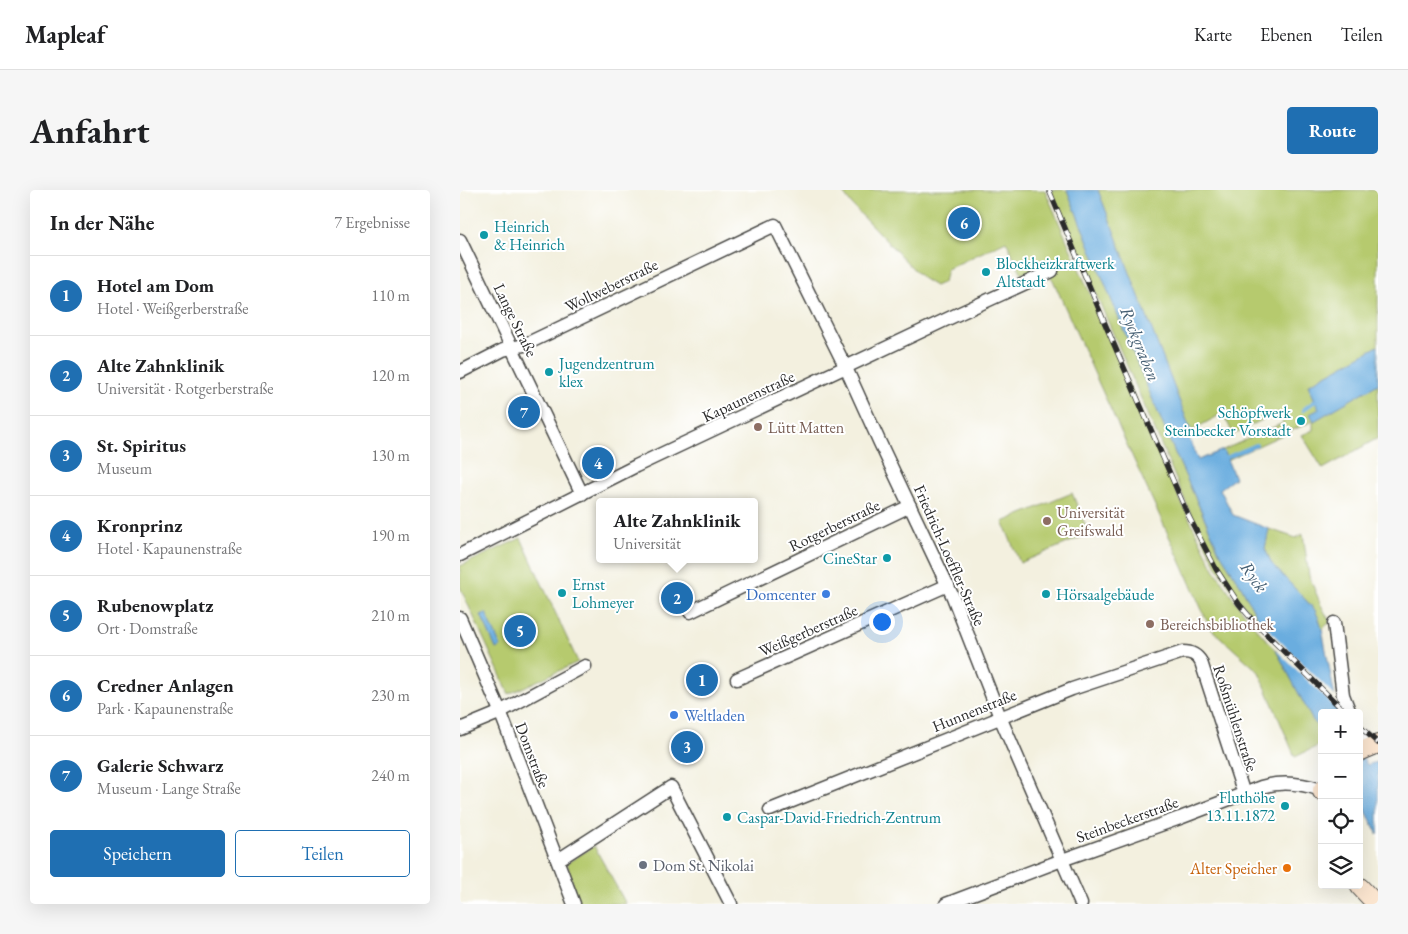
<!DOCTYPE html>
<html lang="de">
<head>
<meta charset="utf-8">
<style>
  :root { --surface:#fff; --page:#f6f6f6; --text:#202124; --muted:#757577; --line:#e0e0e0; --accent:#1f6fb2 }
  body { margin:0; font-family:"EB Garamond",serif; background:var(--page); color:var(--text) }
  .controls { position:absolute; right:15px; bottom:15px; display:grid; overflow:hidden; border-radius:5px; box-shadow:0 5px 20px #0002 }
  .controls button { width:45px; height:45px; display:grid; place-items:center; padding:0; border:0; border-bottom:1px solid var(--line); background:var(--surface); color:var(--text); font:25px sans-serif }
  .you { position:absolute; left:421px; top:431px; width:18px; height:18px; margin:-12px; border:4px solid #fff; border-radius:50%; background:#1a73e8; box-shadow:0 0 0 8px #1a73e833 }
  .badge { display:grid; place-items:center; width:32px; height:32px; border-radius:50%; background:var(--accent); color:#fff; font-size:16px; font-weight:700 }
  .pin { position:absolute; translate:-50% -50%; border:2px solid #fff; box-shadow:0 1px 5px #0006 }
  .popup { position:absolute; left:136px; top:308px; width:162px; height:65px; box-sizing:border-box; display:grid; place-content:center; border-radius:5px; background:var(--surface); filter:drop-shadow(0 1px 4px #0005); font-size:16px; white-space:nowrap; color:var(--muted) }
  .popup b { font-size:19px; color:var(--text) }
  .popup::after { content:''; position:absolute; left:50%; top:100%; margin-left:-10px; border:10px solid transparent; border-top-color:var(--surface) }
  .list { margin:0; padding:0; list-style:none }
  h2 { display:flex; justify-content:space-between; align-items:center; height:65px; margin:0; padding:0 20px; font-size:21px }
  h2 small { font-size:16px; font-weight:400; color:var(--muted) }
  .list li { display:grid; grid-template-columns:32px 1fr auto; gap:15px; align-items:center; box-sizing:border-box; height:80px; padding:0 20px; border-top:1px solid var(--line) }
  .list b { display:block; font-size:19px; white-space:nowrap }
  .list p { margin:0; font-size:16px; white-space:nowrap; color:var(--muted) }
  .list em { font-size:16px; font-style:normal; color:var(--muted) }
  .actions { display:flex; gap:10px; padding:15px 20px }
  .actions a { flex:1; padding:11px 0; border:1px solid var(--accent); border-radius:5px; text-align:center; font-size:18px; color:var(--accent) }
  .actions .main { background:var(--accent); color:#fff }
  .icon { flex:none; width:28px; height:28px; fill:none; stroke:currentColor; stroke-width:2; stroke-linecap:round; stroke-linejoin:round }
  .map { position:relative; flex:none; width:918px; height:714px; overflow:hidden; border-radius:5px }
  header { display:flex; align-items:center; gap:30px; box-sizing:border-box; height:70px; padding:0 25px; background:var(--surface); border-bottom:1px solid var(--line) }
  header strong { font-size:24px }
  nav { display:flex; gap:28px; margin-inline-start:auto; font-size:18px }
  .intro { display:flex; align-items:center; justify-content:space-between; box-sizing:border-box; height:120px; padding:0 30px }
  h1 { margin:0; font-size:35px }
  .button { padding:12px 22px; border-radius:5px; background:var(--accent); color:#fff; font-size:18px; font-weight:700 }
  main { display:flex; gap:30px; padding:0 30px }
  aside { flex:1; background:var(--surface); border-radius:5px; box-shadow:0 5px 20px #0002 }
  .map>svg:first-child { display:block }
</style>
</head>
<body>
<header>
<strong>Mapleaf</strong>
<nav><a>Karte</a><a>Ebenen</a><a>Teilen</a></nav>
</header>
<div class="intro"><h1>Anfahrt</h1><a class="button">Route</a></div>
<main>
<aside>
<h2>In der Nähe<small>7 Ergebnisse</small></h2>
<ul class="list">
<li><span class="badge">1</span><div><b>Hotel am Dom</b><p>Hotel · Weißgerberstraße</p></div><em>110 m</em></li>
<li><span class="badge">2</span><div><b>Alte Zahnklinik</b><p>Universität · Rotgerberstraße</p></div><em>120 m</em></li>
<li><span class="badge">3</span><div><b>St. Spiritus</b><p>Museum</p></div><em>130 m</em></li>
<li><span class="badge">4</span><div><b>Kronprinz</b><p>Hotel · Kapaunenstraße</p></div><em>190 m</em></li>
<li><span class="badge">5</span><div><b>Rubenowplatz</b><p>Ort · Domstraße</p></div><em>210 m</em></li>
<li><span class="badge">6</span><div><b>Credner Anlagen</b><p>Park · Kapaunenstraße</p></div><em>230 m</em></li>
<li><span class="badge">7</span><div><b>Galerie Schwarz</b><p>Museum · Lange Straße</p></div><em>240 m</em></li>
</ul>
<div class="actions"><a class="main">Speichern</a><a>Teilen</a></div>
</aside>
<div class="map">
<svg width="918" height="714" viewBox="0 0 918 714">
  <rect width="100%" height="100%" fill="#fff"/>
  <filter id="ink" filterUnits="userSpaceOnUse"><feTurbulence type="fractalNoise" baseFrequency=".02" numOctaves="2"/><feDisplacementMap in="SourceGraphic" scale="10" xChannelSelector="R" yChannelSelector="G"/><feConvolveMatrix kernelMatrix="1 2 1 2 8 2 1 2 1" color-interpolation-filters="sRGB"/></filter>
  <filter id="wash" filterUnits="userSpaceOnUse"><feTurbulence type="fractalNoise" baseFrequency=".0096" numOctaves="4" result="noise"/><feDisplacementMap in="SourceGraphic" scale="20" xChannelSelector="R" yChannelSelector="G"/><feGaussianBlur stdDeviation="1.12" result="paint"/><feColorMatrix in="noise" values="0 0 0 0 0 0 0 0 0 0 0 0 0 0 0 0 0 1.4 0 .05"/><feComposite in="paint" operator="in"/></filter>
  <g filter="url(#wash)">
    <rect width="100%" height="100%" fill="#f3f0df"/>
    <g fill="#b6ca6e" stroke="#707a4c">
      <path d="M 381,0 L 585,0 L 712,293 L 754,379 L 776,412 L 793,435 L 816,460 L 852,529 L 862,542 L 862,554 L 835,567 L 799,482 L 750,438 L 719,368 L 640,196 L 593,90 L 582,76 L 562,84 L 546,51 L 487,79 L 484,92 L 475,96 L 462,88 L 392,15 Z"/>
      <path d="M 591,0 L 607,0 L 666,146 L 715,263 L 759,361 L 781,396 L 798,429 L 797,430 L 779,410 L 757,377 L 731,324 Z"/>
      <path d="M 638,0 L 918,0 L 918,156 L 848,195 L 859,219 L 854,231 L 918,194 L 918,248 L 863,279 L 842,245 L 853,240 L 853,231 L 767,270 L 763,260 L 823,233 L 819,222 L 773,244 L 763,223 L 731,241 Z"/>
      <path d="M 612,303 L 629,344 L 560,373 L 543,332 Z"/>
      <path d="M 809,339 L 836,348 L 843,344 L 849,386 L 861,415 L 870,432 L 862,439 L 855,420 L 812,374 L 805,359 Z"/>
      <path d="M 61,348 L 118,472 L 49,504 L 0,397 L 0,376 Z"/>
      <path d="M 134,656 L 166,714 L 118,714 L 107,673 Z"/>
    </g>
    <g fill="#6baddf" stroke="#4b6c85">
      <path d="M 607,0 L 638,0 L 731,241 L 727,243 L 738,270 L 763,260 L 775,288 L 760,299 L 773,325 L 809,339 L 805,359 L 812,374 L 855,420 L 859,429 L 862,439 L 878,523 L 862,523 L 862,542 L 852,529 L 816,460 L 798,429 L 781,396 L 759,361 L 749,338 L 715,263 L 666,146 Z"/>
      <path d="M 918,156 L 918,194 L 854,231 L 850,224 L 859,219 L 848,195 Z"/>
      <path d="M 26,423 L 41,457 L 36,459 L 21,425 Z"/>
      <path d="M 899,560 L 907,575 L 916,572 L 918,576 L 918,645 L 899,607 Z"/>
    </g>
    <path fill="#f3f0df" d="M 798,429 L 878,509 L 881,523 L 809,453 L 796,431 Z"/>
    <g fill="none" stroke-linecap="round" stroke-linejoin="round">
      <g stroke="#6baddf" stroke-width="4">
        <path d="M 843,220 L 855,211"/>
        <path d="M 763,269 L 796,255"/>
      </g>
    </g>
  </g>
  <g filter="url(#ink)">
    <g fill="none" stroke-linecap="round" stroke-linejoin="round">
      <g stroke="#494946" stroke-width="15">
        <g id="street">
          <path d="M 0,50 L 122,304"/>
          <path d="M 0,182 L 43,160 L 64,155 L 315,35 L 386,178 L 420,253 L 493,407 L 540,527 L 621,714"/>
          <path d="M 0,365 L 176,276 L 498,124 L 592,81"/>
          <path d="M 230,422 L 450,316"/>
          <path d="M 0,428 L 40,521 L 114,714"/>
          <path d="M 874,433 L 883,505 L 890,523"/>
          <path d="M 277,489 L 488,395"/>
          <path d="M 0,539 L 34,525 L 125,476"/>
          <path d="M 899,542 L 908,558"/>
          <path d="M 310,620 L 612,499 L 723,462 C 732,462 737,465 741,472 L 784,604"/>
          <path d="M 98,670 L 211,597 L 271,714"/>
          <path d="M 486,714 L 602,670 L 720,628 L 801,597 C 822,591 841,593 861,600"/>
        </g>
      </g>
      <g stroke="#494946" stroke-width="20">
        <g id="secondary">
          <path d="M 899,562 L 918,554"/>
          <path d="M 862,600 L 862,602"/>
          <path d="M 900,697 L 916,714"/>
        </g>
      </g>
      <use href="#street" stroke="#fff" stroke-width="12"/>
      <use href="#secondary" stroke="#fbe5cf" stroke-width="18"/>
      <g stroke="#2b2b2b" stroke-width="5.5">
        <g id="rail">
          <path d="M 589,0 L 646,136 L 728,325 L 756,379 L 779,414 L 795,433 L 886,523"/>
          <path d="M 899,536 L 918,553"/>
        </g>
      </g>
      <use href="#rail" stroke="#fff" stroke-width="4" stroke-dasharray="11" stroke-linecap="butt"/>
    </g>
  </g>
  <g fill="#0f9aa8" stroke="#fff" stroke-width="2">
    <circle cx="24" cy="45" r="5"/>
    <circle cx="526" cy="82" r="5"/>
    <circle cx="89" cy="182" r="5"/>
    <circle cx="841" cy="231" r="5"/>
    <circle cx="427" cy="368" r="5"/>
    <circle cx="102" cy="403" r="5"/>
    <circle cx="586" cy="404" r="5"/>
    <circle cx="825" cy="616" r="5"/>
    <circle cx="267" cy="627" r="5"/>
  </g>
  <g fill="#8d6e63" stroke="#fff" stroke-width="2">
    <circle cx="298" cy="237" r="5"/>
    <circle cx="587" cy="331" r="5"/>
    <circle cx="690" cy="434" r="5"/>
  </g>
  <g fill="#3f7fe0" stroke="#fff" stroke-width="2">
    <circle cx="366" cy="404" r="5"/>
    <circle cx="214" cy="525" r="5"/>
  </g>
  <circle fill="#6b7280" stroke="#fff" stroke-width="2" cx="183" cy="675" r="5"/>
  <circle fill="#e8710a" stroke="#fff" stroke-width="2" cx="827" cy="678" r="5"/>
  <g text-anchor="middle" stroke-width="4" stroke-linejoin="round" paint-order="stroke">
    <g font-size="16" fill="#0d838f" stroke="#fff" text-anchor="start">
      <text x="34" y="42">Heinrich<tspan x="34" dy="18">&amp; Heinrich</tspan></text>
      <text x="536" y="79">Blockheizkraftwerk<tspan x="536" dy="18">Altstadt</tspan></text>
      <text x="99" y="179">Jugendzentrum<tspan x="99" dy="18">klex</tspan></text>
      <text x="831" y="228" text-anchor="end">Schöpfwerk<tspan x="831" dy="18">Steinbecker Vorstadt</tspan></text>
      <text x="417" y="374" text-anchor="end">CineStar</text>
      <text x="112" y="400">Ernst<tspan x="112" dy="18">Lohmeyer</tspan></text>
      <text x="596" y="410">Hörsaalgebäude</text>
      <text x="815" y="613" text-anchor="end">Fluthöhe<tspan x="815" dy="18">13.11.1872</tspan></text>
      <text x="277" y="633">Caspar-David-Friedrich-Zentrum</text>
    </g>
    <g font-size="16" fill="#2b2b2b" stroke="#fff">
      <text transform="translate(151 95) rotate(-26)" y="6">Wollweberstraße</text>
      <text transform="translate(56 130) rotate(64)" y="6">Lange Straße</text>
      <text transform="translate(288 206) rotate(-25)" y="6">Kapaunenstraße</text>
      <text transform="translate(374 335) rotate(-26)" y="6">Rotgerberstraße</text>
      <text transform="translate(490 365) rotate(66)" y="6">Friedrich-Loeffler-Straße</text>
      <text transform="translate(348 440) rotate(-24)" y="6">Weißgerberstraße</text>
      <text transform="translate(514 520) rotate(-22)" y="6">Hunnenstraße</text>
      <text transform="translate(776 528) rotate(72)" y="6">Roßmühlenstraße</text>
      <text transform="translate(73 565) rotate(69)" y="6">Domstraße</text>
      <text transform="translate(667 629) rotate(-20)" y="6">Steinbeckerstraße</text>
    </g>
    <g font-size="16" fill="#785e54" stroke="#fff" text-anchor="start">
      <text x="308" y="243">Lütt Matten</text>
      <text x="597" y="328">Universität<tspan x="597" dy="18">Greifswald</tspan></text>
      <text x="700" y="440">Bereichsbibliothek</text>
    </g>
    <g font-size="16" fill="#366cbe" stroke="#fff" text-anchor="end">
      <text x="356" y="410">Domcenter</text>
      <text x="224" y="531" text-anchor="start">Weltladen</text>
    </g>
    <g font-size="16" fill="#5b616d" stroke="#fff" text-anchor="start">
      <text x="193" y="681">Dom St. Nikolai</text>
    </g>
    <g font-size="16" fill="#c56008" stroke="#fff" text-anchor="end">
      <text x="817" y="684">Alter Speicher</text>
    </g>
    <g font-size="18" font-style="italic" fill="#455f73" stroke="#fff">
      <text transform="translate(680 154) rotate(68)" y="6">Ryckgraben</text>
      <text transform="translate(794 387) rotate(55)" y="6">Ryck</text>
    </g>
  </g>
</svg>
<div class="controls">
<button>+</button>
<button>−</button>
<button><svg class="icon" aria-label="locate" viewBox="0 0 24 24"><circle cx="12" cy="12" r="6"/><path d="M12 2v4M12 18v4M2 12h4M18 12h4"/></svg></button>
<button><svg class="icon" aria-label="layers" viewBox="0 0 24 24"><path d="M12 4l9 5-9 5-9-5zM3 14l9 5 9-5"/></svg></button>
</div>
<div class="you"></div>
<div class="pin badge" style="left:242px;top:490px">1</div>
<div class="pin badge" style="left:217px;top:408px">2</div>
<div class="popup"><b>Alte Zahnklinik</b>Universität</div>
<div class="pin badge" style="left:227px;top:557px">3</div>
<div class="pin badge" style="left:138px;top:273px">4</div>
<div class="pin badge" style="left:60px;top:441px">5</div>
<div class="pin badge" style="left:504px;top:33px">6</div>
<div class="pin badge" style="left:64px;top:222px">7</div>
</div>
</main>
</body>
</html>
